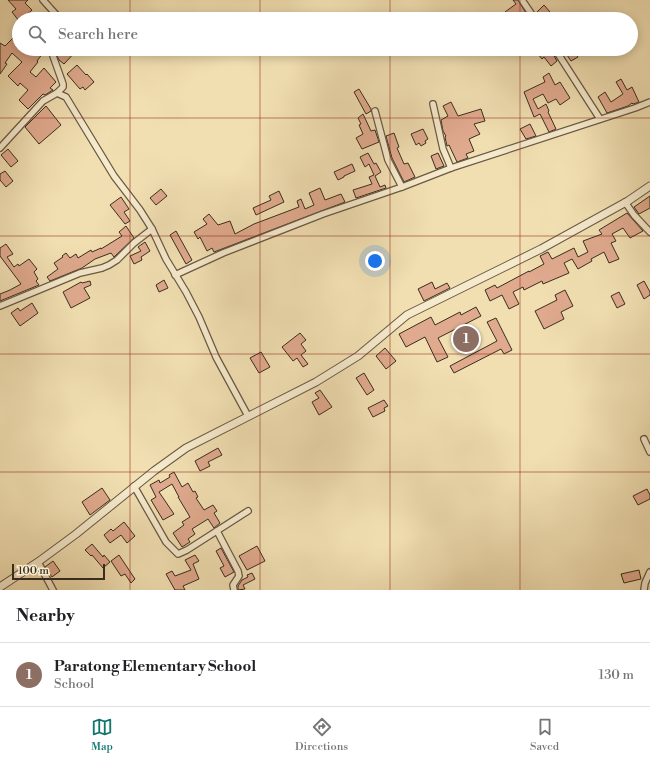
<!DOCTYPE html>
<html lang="en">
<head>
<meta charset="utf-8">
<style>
  :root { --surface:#fff; --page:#f6f6f6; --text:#202124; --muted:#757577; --line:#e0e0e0; --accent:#0f766e }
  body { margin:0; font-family:"Libre Bodoni",serif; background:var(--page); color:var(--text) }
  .scale { position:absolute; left:12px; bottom:10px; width:93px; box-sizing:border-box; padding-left:4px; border:2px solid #3a2d1e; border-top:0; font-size:11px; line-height:14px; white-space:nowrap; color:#3a2d1e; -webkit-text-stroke:3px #f6eacd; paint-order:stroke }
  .you { position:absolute; left:375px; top:261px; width:14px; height:14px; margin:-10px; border:3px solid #fff; border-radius:50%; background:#1a73e8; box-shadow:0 0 0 6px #1a73e833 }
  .badge { display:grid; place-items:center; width:26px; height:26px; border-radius:50%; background:var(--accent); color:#fff; font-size:13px; font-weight:700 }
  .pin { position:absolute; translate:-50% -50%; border:2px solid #fff; box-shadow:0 1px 4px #0006 }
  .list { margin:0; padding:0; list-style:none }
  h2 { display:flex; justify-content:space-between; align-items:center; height:52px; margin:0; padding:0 16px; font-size:17px }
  h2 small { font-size:13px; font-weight:400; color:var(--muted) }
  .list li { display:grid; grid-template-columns:26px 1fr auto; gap:12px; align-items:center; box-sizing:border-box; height:64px; padding:0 16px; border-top:1px solid var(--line) }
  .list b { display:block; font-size:15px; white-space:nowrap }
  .list p { margin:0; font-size:13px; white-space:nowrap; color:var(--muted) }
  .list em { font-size:13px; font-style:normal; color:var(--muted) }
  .icon { flex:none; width:22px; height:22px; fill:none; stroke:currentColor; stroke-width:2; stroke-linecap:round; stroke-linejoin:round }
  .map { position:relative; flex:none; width:650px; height:590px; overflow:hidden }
  .search { position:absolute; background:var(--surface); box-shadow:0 2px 10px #0003; left:12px; right:12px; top:12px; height:44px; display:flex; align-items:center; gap:10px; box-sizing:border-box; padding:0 14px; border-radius:22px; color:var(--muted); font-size:15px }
  .sheet { height:116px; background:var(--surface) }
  nav { display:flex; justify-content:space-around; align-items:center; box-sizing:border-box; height:56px; border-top:1px solid var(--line); background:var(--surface); font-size:11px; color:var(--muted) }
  nav a { display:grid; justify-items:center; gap:2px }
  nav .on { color:var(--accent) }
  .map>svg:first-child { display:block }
</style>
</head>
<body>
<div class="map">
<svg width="650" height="590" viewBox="0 0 650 590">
  <rect width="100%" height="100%" fill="#f1dfb2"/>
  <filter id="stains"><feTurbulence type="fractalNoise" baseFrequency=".005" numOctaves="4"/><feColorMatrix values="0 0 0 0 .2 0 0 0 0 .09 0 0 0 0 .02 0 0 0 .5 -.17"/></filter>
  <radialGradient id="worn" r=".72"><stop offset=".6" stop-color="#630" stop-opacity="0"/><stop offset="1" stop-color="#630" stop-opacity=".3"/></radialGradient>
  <g fill="#e0aa8e" stroke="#3a2d1e">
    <path d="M 8,0 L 28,0 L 25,3 L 32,10 L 22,19 L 19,19 L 19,21 L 12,12 L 16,9 Z"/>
    <path d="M 513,0 L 518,0 L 529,18 L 528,19 L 509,19 L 505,12 L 516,4 Z"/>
    <path d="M 544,5 L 550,12 L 548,14 L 552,19 L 539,19 L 536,13 Z"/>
    <path d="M 19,32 L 19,49 L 23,49 L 25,51 L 27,49 L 46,49 L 37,61 L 38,62 L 30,72 L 36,77 L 44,68 L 56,82 L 50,88 L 53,90 L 45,95 L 43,94 L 28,109 L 19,100 L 28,90 L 20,83 L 18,86 L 8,76 L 22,62 L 12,53 L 5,63 L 7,64 L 0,74 L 0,43 L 5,46 Z"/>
    <path d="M 62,49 L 78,49 L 64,64 L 59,60 L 57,56 Z"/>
    <path d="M 542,49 L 550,49 L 557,61 L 551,66 L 544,57 L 542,59 L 537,53 Z"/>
    <path d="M 569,49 L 572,49 L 578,57 L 571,61 L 565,52 Z"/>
    <path d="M 77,65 L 86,75 L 87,74 L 94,82 L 85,90 L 83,87 L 80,89 L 67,74 Z"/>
    <path d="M 549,73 L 555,85 L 560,82 L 570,98 L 560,105 L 556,99 L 548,103 L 543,94 L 533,99 L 538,109 L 546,104 L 549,111 L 548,112 L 556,129 L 549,132 L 540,114 L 534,117 L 524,92 L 545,82 L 543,77 Z"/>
    <path d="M 621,79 L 627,90 L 632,87 L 639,102 L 633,104 L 632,103 L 628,106 L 607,113 L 598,97 L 605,92 L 611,102 L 623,94 L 616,82 Z"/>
    <path d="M 359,89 L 371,109 L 371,111 L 366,114 L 354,92 Z"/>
    <path d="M 451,102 L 458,116 L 481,109 L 485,121 L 474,124 L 480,134 L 469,139 L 474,151 L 466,154 L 468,158 L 457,162 L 449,145 L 447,146 L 445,137 L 446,136 L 443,131 L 441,120 L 448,116 L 443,106 Z"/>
    <path d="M 46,106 L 61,125 L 39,144 L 25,127 Z"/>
    <path d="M 363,114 L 371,131 L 375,130 L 379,142 L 362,149 L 356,138 L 363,134 L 359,125 L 361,124 L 358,118 Z"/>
    <path d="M 530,124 L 536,136 L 526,139 L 520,129 Z"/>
    <path d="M 423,129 L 428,139 L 425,141 L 426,143 L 421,146 L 419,143 L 416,145 L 411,134 Z"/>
    <path d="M 394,133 L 399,147 L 397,148 L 404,164 L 408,163 L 415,177 L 404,182 L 392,158 L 386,136 Z"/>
    <path d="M 8,149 L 18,161 L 11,167 L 1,155 Z"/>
    <path d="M 368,153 L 374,164 L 376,163 L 381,172 L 375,176 L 380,187 L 385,185 L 386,188 L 356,198 L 353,190 L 372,184 L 369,177 L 374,175 L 369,164 L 365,167 L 360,157 Z"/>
    <path d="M 438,153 L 444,166 L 436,169 L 431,156 Z"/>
    <path d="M 352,164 L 355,171 L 344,176 L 344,177 L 338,180 L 334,172 Z"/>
    <path d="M 5,171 L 13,181 L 6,187 L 0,180 L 0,174 Z"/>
    <path d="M 320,188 L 325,200 L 341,194 L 345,202 L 214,252 L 212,248 L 207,251 L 200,237 L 198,239 L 194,232 L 207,224 L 203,219 L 209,214 L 218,225 L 230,221 L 235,234 L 254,224 L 299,207 L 297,201 L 301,199 L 305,209 L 314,205 L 309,193 Z"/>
    <path d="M 161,189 L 167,196 L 156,205 L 150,198 Z"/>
    <path d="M 279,191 L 284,202 L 256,215 L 253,208 L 271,200 L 269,196 Z"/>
    <path d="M 650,196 L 650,208 L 639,214 L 634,207 Z"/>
    <path d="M 121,197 L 129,209 L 124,212 L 130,221 L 125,224 L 110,205 Z"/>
    <path d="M 627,213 L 643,231 L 630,238 L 623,228 L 612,234 L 616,241 L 611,243 L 619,259 L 609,263 L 604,252 L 591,259 L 592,261 L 578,269 L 572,259 L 564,263 L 569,273 L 543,284 L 542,281 L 524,290 L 523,287 L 513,292 L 519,304 L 509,309 L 502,295 L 490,301 L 485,290 L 495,285 L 497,288 L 529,271 L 529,272 L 544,264 L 540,256 L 548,252 L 552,259 L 574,248 L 578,257 L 588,252 L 583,241 L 602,234 L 599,230 Z"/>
    <path d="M 126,226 L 134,238 L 115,256 L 114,257 L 111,253 L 95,259 L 82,268 L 50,281 L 47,277 L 58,269 L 54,263 L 63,257 L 62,256 L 66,253 L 70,258 L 76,254 L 78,258 L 91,250 L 92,252 L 101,248 L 101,249 L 122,236 L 119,232 Z"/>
    <path d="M 176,231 L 192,260 L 186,264 L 170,235 Z"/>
    <path d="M 145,242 L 150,251 L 141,257 L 142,260 L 134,264 L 130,256 L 141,251 L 138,247 Z"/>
    <path d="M 6,244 L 13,254 L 7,257 L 14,267 L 18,264 L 19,266 L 29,259 L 37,269 L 34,272 L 38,279 L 36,281 L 39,285 L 0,301 L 0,294 L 10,290 L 21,284 L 0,256 L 0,248 Z"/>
    <path d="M 164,280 L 168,288 L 159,292 L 156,285 Z"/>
    <path d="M 90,281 L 91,285 L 84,288 L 90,298 L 71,308 L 63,292 L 81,282 L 82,283 Z"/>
    <path d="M 644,281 L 650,292 L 650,295 L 644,299 L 637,285 Z"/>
    <path d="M 432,282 L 435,289 L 447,283 L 450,288 L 424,301 L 418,289 Z"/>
    <path d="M 565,290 L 573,306 L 561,312 L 564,319 L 544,329 L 535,311 L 557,300 L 555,295 Z"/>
    <path d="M 619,292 L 625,304 L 617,308 L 611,296 Z"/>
    <path d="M 32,303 L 38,313 L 20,326 L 11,313 L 18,308 L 20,311 Z"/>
    <path d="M 476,307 L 481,316 L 438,338 L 448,357 L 437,362 L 425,337 L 406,347 L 399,334 L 431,317 L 435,325 L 460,312 L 461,315 Z"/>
    <path d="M 496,318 L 512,350 L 504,354 L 501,349 L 454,373 L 450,366 L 497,341 L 487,322 Z"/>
    <path d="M 300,333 L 306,340 L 301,344 L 306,351 L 301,355 L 308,364 L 303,367 L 297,358 L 293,361 L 282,347 Z"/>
    <path d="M 385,348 L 396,361 L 386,369 L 376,356 Z"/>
    <path d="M 261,352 L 270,367 L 259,373 L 250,358 Z"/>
    <path d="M 364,373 L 374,390 L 367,395 L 356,378 Z"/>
    <path d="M 320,390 L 332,407 L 319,415 L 312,402 L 319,398 L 315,393 Z"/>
    <path d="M 384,400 L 388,406 L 384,408 L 385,411 L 373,417 L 368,408 Z"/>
    <path d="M 218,448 L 222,455 L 208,462 L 210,466 L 200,471 L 195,461 Z"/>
    <path d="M 174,472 L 182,487 L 188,483 L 193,492 L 195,491 L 198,497 L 196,498 L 204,510 L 213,505 L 217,511 L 214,513 L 220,523 L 214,528 L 208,519 L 192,529 L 195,534 L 188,539 L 190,542 L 182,547 L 173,533 L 184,525 L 182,522 L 190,517 L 178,497 L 179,497 L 172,484 L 159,492 L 174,514 L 163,520 L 151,500 L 156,497 L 150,485 L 159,480 L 160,483 L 170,477 L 169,475 Z"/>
    <path d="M 102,488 L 110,500 L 90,515 L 82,502 Z"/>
    <path d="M 647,489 L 650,495 L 650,499 L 638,505 L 633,496 Z"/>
    <path d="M 124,522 L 135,536 L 127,543 L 121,535 L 110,543 L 104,535 L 111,529 L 113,531 Z"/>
    <path d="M 92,544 L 103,557 L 104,555 L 110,562 L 103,568 L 92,555 L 91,556 L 85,550 Z"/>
    <path d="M 257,546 L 265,561 L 247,570 L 239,556 Z"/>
    <path d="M 221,548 L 234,572 L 225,577 L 220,568 L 224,566 L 216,551 Z"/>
    <path d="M 119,555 L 135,579 L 131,583 L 125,574 L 121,576 L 111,561 Z"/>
    <path d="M 195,555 L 199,561 L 193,564 L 199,579 L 183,586 L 185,590 L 175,590 L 166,574 L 172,571 L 175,576 L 191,570 L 185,560 Z"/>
    <path d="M 53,561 L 60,571 L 52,577 L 45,567 Z"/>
    <path d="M 639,570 L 641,579 L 624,583 L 621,574 Z"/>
    <path d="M 252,573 L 255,579 L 243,585 L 245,589 L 238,590 L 238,586 L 242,580 L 248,577 L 247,575 Z"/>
  </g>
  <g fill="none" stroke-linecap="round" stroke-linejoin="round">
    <g stroke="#685a43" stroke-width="8">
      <g id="minor">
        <path d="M 43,0 L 60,19"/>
        <path d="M 522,0 L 535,19"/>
        <path d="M 55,49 L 53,56 L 63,84 L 63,87 L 57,93 L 66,97 L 114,176 L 140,210 L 152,229 L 166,259 L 186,292 L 199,317 L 216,357 L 248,416"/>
        <path d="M 555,49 L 600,119"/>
        <path d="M 433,104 L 443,149 L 451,168"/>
        <path d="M 375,111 L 388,160 L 402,187"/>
        <path d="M 0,148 L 43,101 L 57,93"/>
        <path d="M 625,202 L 634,215 L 650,232"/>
        <path d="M 175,275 L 223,253 L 323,214 L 402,187 L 451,168 L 635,108 L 650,102"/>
        <path d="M 0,306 L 80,273 L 102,268 L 109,265 L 117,260 L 134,243 L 152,229"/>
        <path d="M 644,439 L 650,452"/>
        <path d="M 134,486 L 166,542 L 178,554 L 187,550 L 248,511"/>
        <path d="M 217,531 L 238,571 L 239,576 L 233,585 L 234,590"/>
        <path d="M 38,562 L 53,590"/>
        <path d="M 644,590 L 645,583 L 650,572"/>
      </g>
    </g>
    <g stroke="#685a43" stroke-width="9">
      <path id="tertiary" d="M 0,587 L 38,562 L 76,534 L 154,471 L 186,448 L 316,382 L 358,356 L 407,315 L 541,249 L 628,201 L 650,186"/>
    </g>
    <use href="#minor" stroke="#f6eacd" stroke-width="5.5"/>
    <use href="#tertiary" stroke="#f6eacd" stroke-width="7"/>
  </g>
  <path fill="none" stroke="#8f2418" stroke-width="1" stroke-opacity="0.55" d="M 130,0 L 130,19M 260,0 L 260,19M 390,0 L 390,19M 520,0 L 520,19M 130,49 L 130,590M 260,49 L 260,590M 390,49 L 390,590M 520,49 L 520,590M 0,118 L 650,118M 0,236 L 650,236M 0,354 L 650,354M 0,472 L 650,472"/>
  <rect width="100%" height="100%" filter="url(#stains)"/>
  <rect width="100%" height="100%" fill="url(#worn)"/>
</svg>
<div class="scale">100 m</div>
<div class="you"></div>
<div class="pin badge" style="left:466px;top:339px;background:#8d6e63">1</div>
<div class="search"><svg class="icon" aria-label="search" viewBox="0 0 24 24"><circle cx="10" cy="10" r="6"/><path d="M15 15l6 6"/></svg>Search here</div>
</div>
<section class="sheet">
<h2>Nearby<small></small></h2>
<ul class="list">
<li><span class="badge" style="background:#8d6e63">1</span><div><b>Paratong Elementary School</b><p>School</p></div><em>130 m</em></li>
</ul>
</section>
<nav>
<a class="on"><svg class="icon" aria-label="map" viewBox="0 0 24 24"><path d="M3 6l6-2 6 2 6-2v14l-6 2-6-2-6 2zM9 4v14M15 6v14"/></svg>Map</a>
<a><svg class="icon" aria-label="directions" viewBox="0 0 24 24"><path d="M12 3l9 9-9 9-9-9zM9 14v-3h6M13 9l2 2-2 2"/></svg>Directions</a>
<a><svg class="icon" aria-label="saved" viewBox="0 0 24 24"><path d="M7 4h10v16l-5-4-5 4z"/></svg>Saved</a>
</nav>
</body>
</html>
